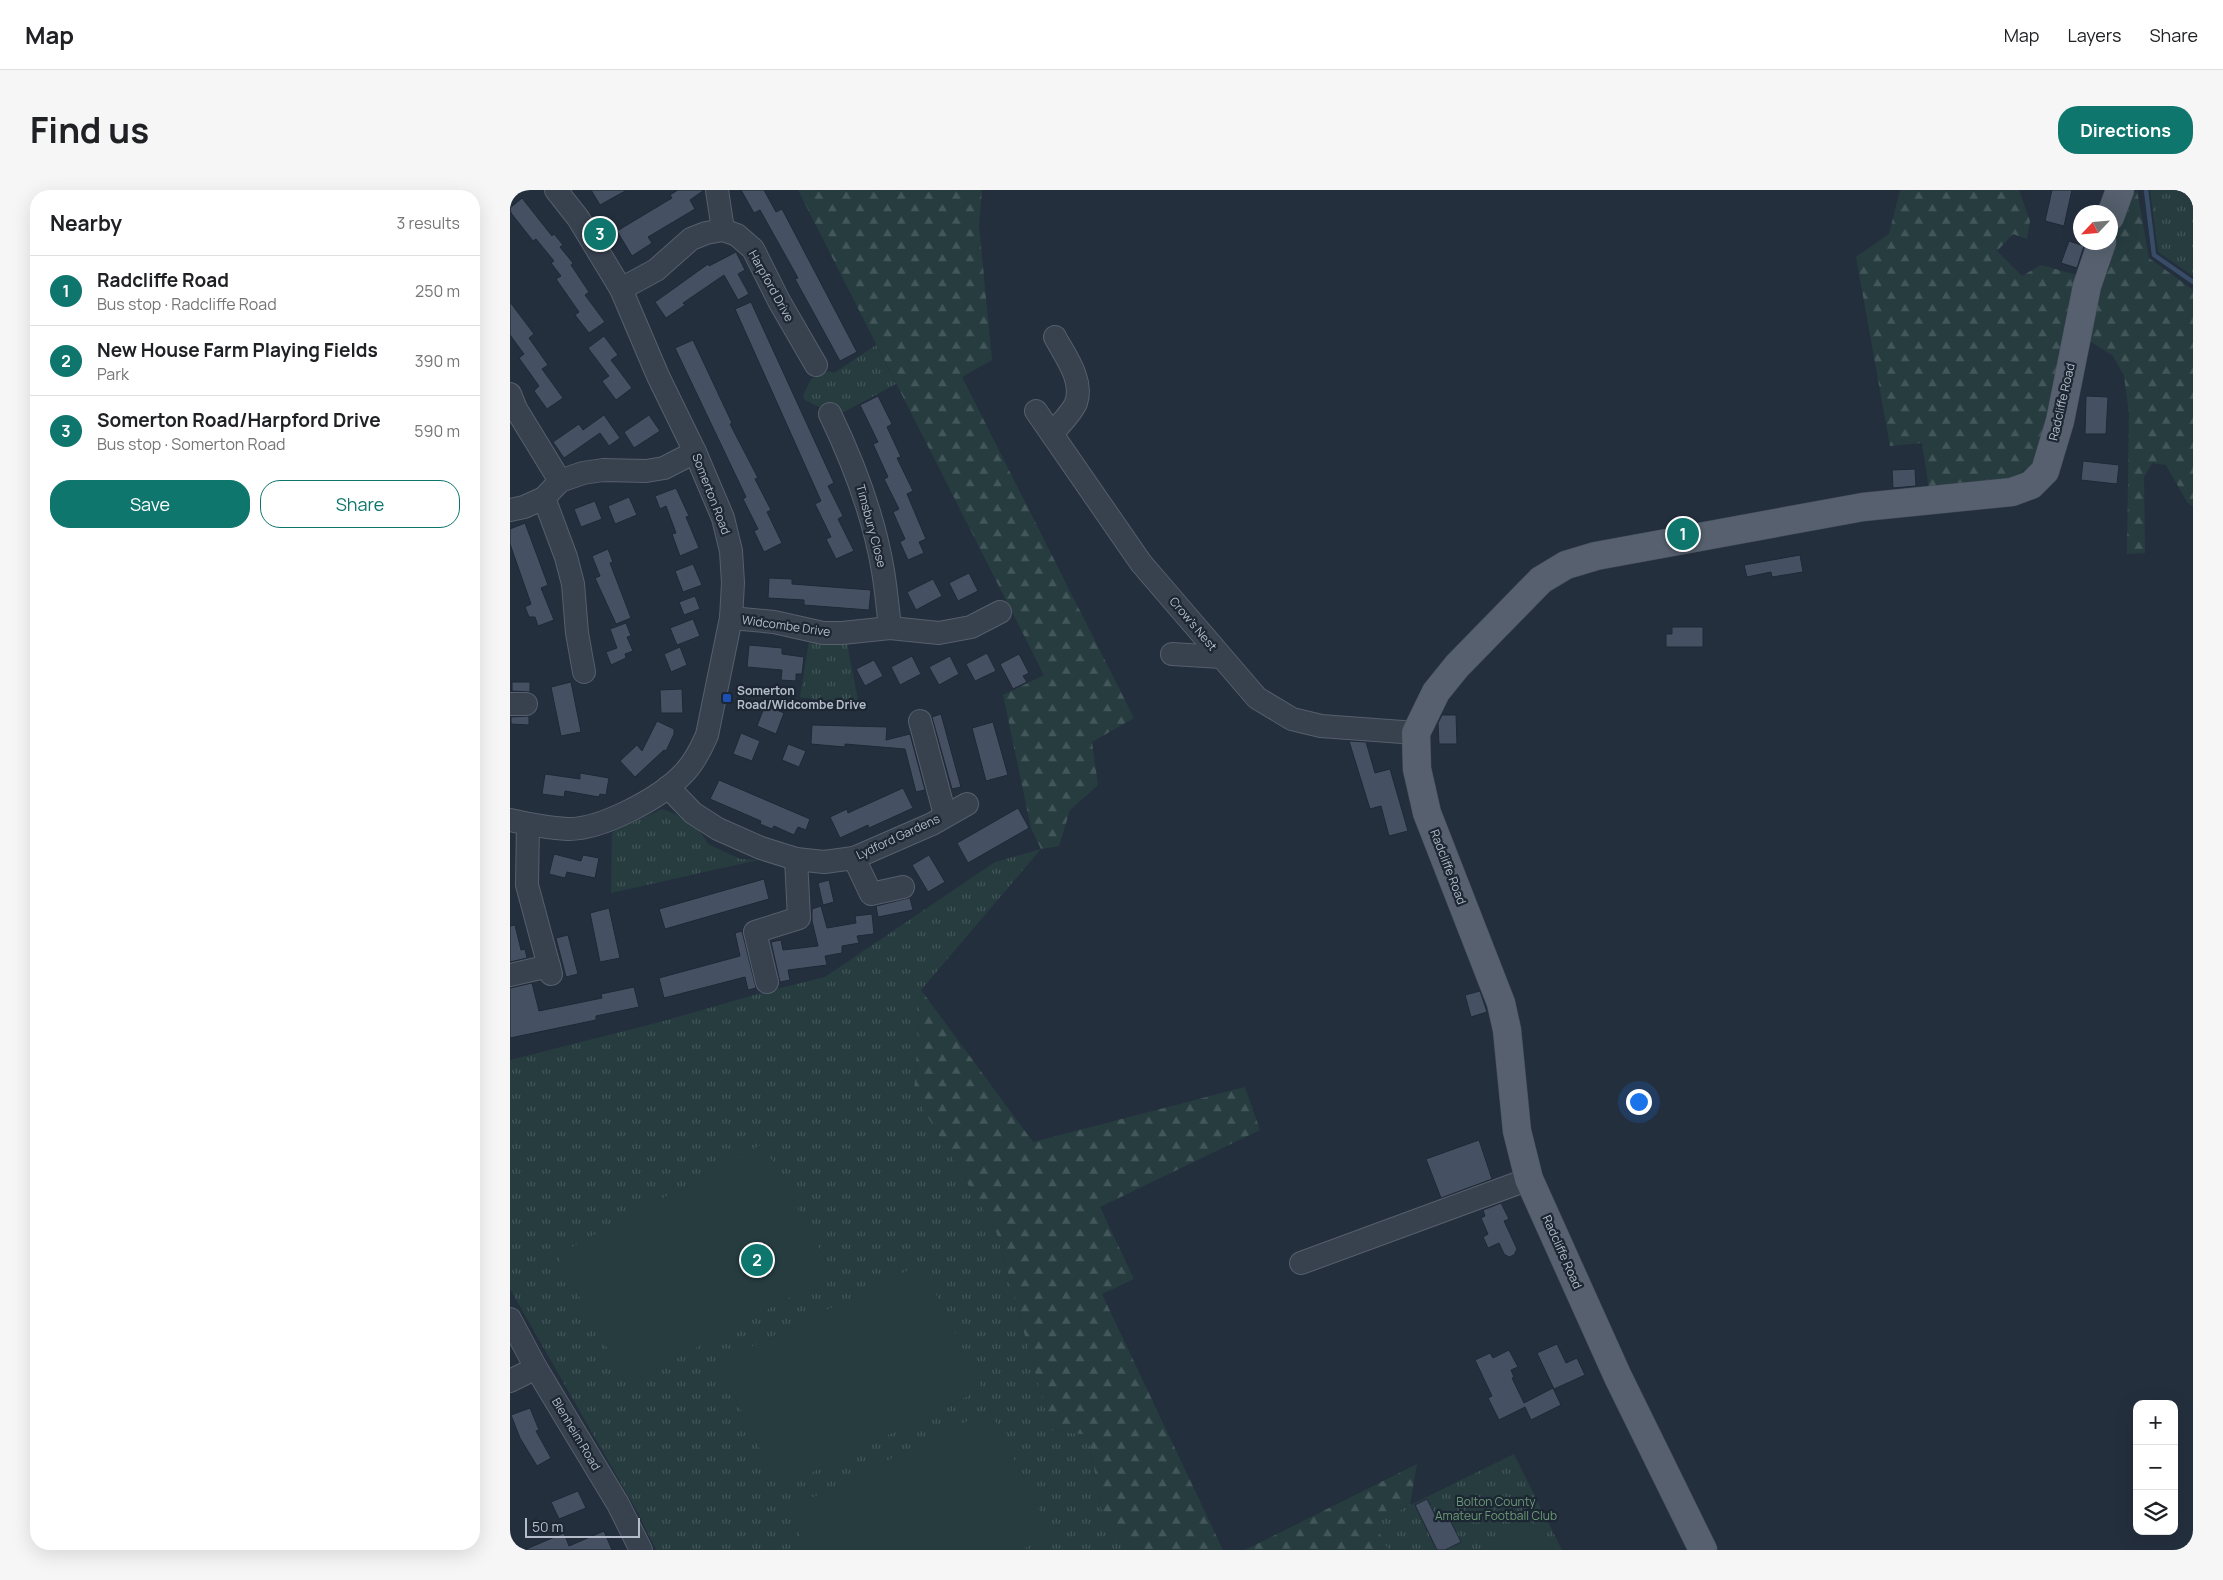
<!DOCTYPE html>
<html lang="en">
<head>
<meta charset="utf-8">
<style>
  :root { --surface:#fff; --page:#f6f6f6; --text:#202124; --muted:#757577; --line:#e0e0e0; --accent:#0f766e }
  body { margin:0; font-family:Manrope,sans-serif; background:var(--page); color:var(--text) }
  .controls { position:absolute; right:15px; bottom:15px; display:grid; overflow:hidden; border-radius:10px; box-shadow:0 5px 20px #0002 }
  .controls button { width:45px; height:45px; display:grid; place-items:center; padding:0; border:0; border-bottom:1px solid var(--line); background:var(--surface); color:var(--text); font:25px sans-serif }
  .compass { position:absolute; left:1563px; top:15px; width:45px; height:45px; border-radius:50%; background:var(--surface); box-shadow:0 5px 20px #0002; rotate:244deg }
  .scale { position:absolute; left:15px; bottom:12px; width:115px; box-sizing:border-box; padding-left:5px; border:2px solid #b4bcc9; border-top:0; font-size:14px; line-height:18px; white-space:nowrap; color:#b4bcc9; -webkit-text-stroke:4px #1d2633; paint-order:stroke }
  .you { position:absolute; left:1128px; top:911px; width:18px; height:18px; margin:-12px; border:4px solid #fff; border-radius:50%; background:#1a73e8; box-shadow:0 0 0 8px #1a73e833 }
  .badge { display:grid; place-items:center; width:32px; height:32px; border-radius:50%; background:var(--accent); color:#fff; font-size:16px; font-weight:700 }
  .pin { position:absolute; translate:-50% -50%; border:2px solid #fff; box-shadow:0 1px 5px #0006 }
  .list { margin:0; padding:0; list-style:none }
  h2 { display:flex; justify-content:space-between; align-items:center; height:65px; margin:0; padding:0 20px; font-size:21px }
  h2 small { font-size:16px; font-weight:400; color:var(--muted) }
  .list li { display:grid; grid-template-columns:32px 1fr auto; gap:15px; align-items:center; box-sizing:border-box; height:70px; padding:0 20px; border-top:1px solid var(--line) }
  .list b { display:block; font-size:19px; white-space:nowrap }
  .list p { margin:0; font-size:16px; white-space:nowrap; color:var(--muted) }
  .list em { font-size:16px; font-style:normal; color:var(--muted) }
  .actions { display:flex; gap:10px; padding:15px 20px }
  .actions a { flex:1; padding:11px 0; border:1px solid var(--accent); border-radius:20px; text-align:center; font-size:18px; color:var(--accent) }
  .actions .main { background:var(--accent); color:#fff }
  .icon { flex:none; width:28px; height:28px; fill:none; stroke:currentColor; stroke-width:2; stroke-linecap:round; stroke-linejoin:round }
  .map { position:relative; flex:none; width:1683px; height:1360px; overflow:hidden; border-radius:20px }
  header { display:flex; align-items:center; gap:30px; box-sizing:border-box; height:70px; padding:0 25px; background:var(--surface); border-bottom:1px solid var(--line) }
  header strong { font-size:24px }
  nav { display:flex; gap:28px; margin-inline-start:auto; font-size:18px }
  .intro { display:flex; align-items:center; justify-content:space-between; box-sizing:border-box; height:120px; padding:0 30px }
  h1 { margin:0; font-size:35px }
  .button { padding:12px 22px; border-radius:20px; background:var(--accent); color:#fff; font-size:18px; font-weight:700 }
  main { display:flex; gap:30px; padding:0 30px }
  aside { flex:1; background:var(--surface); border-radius:20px; box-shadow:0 5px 20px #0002 }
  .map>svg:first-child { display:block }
</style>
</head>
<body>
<header>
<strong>Map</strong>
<nav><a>Map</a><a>Layers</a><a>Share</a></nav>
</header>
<div class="intro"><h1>Find us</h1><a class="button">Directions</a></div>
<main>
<aside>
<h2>Nearby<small>3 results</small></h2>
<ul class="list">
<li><span class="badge">1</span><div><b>Radcliffe Road</b><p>Bus stop · Radcliffe Road</p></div><em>250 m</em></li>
<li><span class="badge">2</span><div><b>New House Farm Playing Fields</b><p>Park</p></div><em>390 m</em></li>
<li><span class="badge">3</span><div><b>Somerton Road/Harpford Drive</b><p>Bus stop · Somerton Road</p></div><em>590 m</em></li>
</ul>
<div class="actions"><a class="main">Save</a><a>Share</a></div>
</aside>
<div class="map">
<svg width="1683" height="1360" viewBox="0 0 1683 1360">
  <defs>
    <pattern id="grass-tufts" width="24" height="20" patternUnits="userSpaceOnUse" patternTransform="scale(1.25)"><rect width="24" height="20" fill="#263c3f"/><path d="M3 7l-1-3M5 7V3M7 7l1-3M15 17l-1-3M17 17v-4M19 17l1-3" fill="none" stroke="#435659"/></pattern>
    <pattern id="forest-firs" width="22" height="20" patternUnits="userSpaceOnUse" patternTransform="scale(1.25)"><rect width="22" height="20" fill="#263c3f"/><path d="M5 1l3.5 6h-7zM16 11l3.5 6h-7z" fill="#435659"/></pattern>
  </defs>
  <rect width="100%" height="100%" fill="#242f3e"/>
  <g fill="url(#grass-tufts)">
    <path d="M 1640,0 L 1683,0 L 1683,86 L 1648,62 Z"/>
    <path d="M 366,155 L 386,194 L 334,222 L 317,221 L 295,210 L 293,206 L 301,189 L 319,181 L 324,183 Z"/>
    <path d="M 299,451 L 337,453 L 349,515 L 290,507 Z"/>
    <path d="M 152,619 C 169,624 191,638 198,654 L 230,669 L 248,670 L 101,703 L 102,642 Z"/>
    <path d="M 531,659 L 411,800 L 404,904 L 486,1041 L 541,1240 L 578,1245 L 594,1332 L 624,1360 L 146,1360 L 128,1323 L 0,1099 L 0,870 L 150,832 L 258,801 L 315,787 L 485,672 Z"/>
    <path d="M 1004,1264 L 1052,1360 L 878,1360 L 864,1333 Z"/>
  </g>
  <g fill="url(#forest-firs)">
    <path d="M 288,0 L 472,0 L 469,35 L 482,170 L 452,187 L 624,528 L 582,552 L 588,595 L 560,620 L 549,656 L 531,659 L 521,638 L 493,505 L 534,485 Z"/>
    <path d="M 1390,0 L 1509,0 L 1520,31 L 1517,49 L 1503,44 L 1487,61 L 1512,86 L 1531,75 L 1574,87 L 1531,258 L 1520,276 L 1505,287 L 1419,300 L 1412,253 L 1380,256 L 1346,67 L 1379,44 Z"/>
    <path d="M 1627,0 L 1639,68 L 1683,100 L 1683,317 L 1677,312 L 1656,275 L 1642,273 L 1634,287 L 1635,363 L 1617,364 L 1619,223 L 1614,186 L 1603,166 L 1575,148 C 1586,105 1598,33 1627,0 Z"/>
    <path d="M 411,800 L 523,952 L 735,897 L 750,940 L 590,1017 L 624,1089 L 592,1104 L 713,1360 L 624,1360 L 594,1332 L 578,1245 L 541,1240 L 486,1041 L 404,904 Z"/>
    <path d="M 907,1274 L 900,1315 L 865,1334 L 878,1360 L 735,1360 Z"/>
  </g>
  <g fill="#263c3f">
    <path d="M 253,954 L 323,1084 L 117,1195 L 47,1065 Z"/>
    <path d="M 411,1074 L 472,1199 L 269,1298 L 208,1173 Z"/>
    <path d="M 480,1220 L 541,1345 L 511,1360 L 297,1360 L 277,1320 Z"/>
    <path d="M 1029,1331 L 1044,1360 L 970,1360 Z"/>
  </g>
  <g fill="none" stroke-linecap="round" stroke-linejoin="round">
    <path stroke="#394c67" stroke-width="4.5" d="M 1636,0 L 1644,65 L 1683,92"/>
  </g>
  <g fill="#455162" stroke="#1f2835">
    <path d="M 81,0 L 117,0 L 90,15 Z"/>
    <path d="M 168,0 L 194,0 L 180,10 L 185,19 L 138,47 L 142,53 L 122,66 L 107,41 L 162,8 L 160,5 Z"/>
    <path d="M 231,0 L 254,0 L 266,22 L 272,19 L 347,162 L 330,171 L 285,89 L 288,88 L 250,20 L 244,23 Z"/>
    <path d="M 1542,0 L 1562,0 L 1554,36 L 1535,31 Z"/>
    <path d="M 12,8 L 42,46 L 44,44 L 53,55 L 50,57 L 63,73 L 61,75 L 79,102 L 75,105 L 95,132 L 79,143 L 65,125 L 69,122 L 46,89 L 51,86 L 41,73 L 44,71 L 26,49 L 23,51 L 1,23 L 0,18 Z"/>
    <path d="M 1559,51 L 1574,56 L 1567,78 L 1551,73 Z"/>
    <path d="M 226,62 L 235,80 L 228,84 L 239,104 L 228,110 L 214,85 L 173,113 L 175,115 L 156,128 L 145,112 L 198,74 L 199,76 Z"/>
    <path d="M 0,112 L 24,144 L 19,148 L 38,175 L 32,179 L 53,208 L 37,219 L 24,201 L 29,196 L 9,168 L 14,164 L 0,145 Z"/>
    <path d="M 241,112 L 324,293 L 318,296 L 333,326 L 328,329 L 344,361 L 326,369 L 316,349 L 321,347 L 305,314 L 311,311 L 225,119 Z"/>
    <path d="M 94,146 L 108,165 L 101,170 L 122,198 L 106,210 L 92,191 L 99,186 L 78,158 Z"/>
    <path d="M 183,150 L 222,233 L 220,234 L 248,288 L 245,289 L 261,320 L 257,322 L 272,353 L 254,362 L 244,341 L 248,339 L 233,309 L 236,307 L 165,158 Z"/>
    <path d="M 368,206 L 382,234 L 377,237 L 391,267 L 387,268 L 403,301 L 397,304 L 416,349 L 409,352 L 414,363 L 398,370 L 390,352 L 395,349 L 383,322 L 389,319 L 374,289 L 378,287 L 363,254 L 368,252 L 350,215 Z"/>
    <path d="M 1576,206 L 1598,207 L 1596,244 L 1575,244 Z"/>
    <path d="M 94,225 L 110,248 L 99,256 L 90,243 L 54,268 L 43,252 L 69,234 L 73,240 Z"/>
    <path d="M 139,225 L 150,241 L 124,258 L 114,242 Z"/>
    <path d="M 1573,271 L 1609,275 L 1607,294 L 1571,290 Z"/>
    <path d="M 1405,279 L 1406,296 L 1383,298 L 1382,280 Z"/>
    <path d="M 166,298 L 179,326 L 176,327 L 189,358 L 170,366 L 162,344 L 166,343 L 156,316 L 150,319 L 145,306 Z"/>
    <path d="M 119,307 L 127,325 L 105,334 L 98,316 Z"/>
    <path d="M 85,311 L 92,329 L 71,337 L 64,319 Z"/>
    <path d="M 15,333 L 38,395 L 31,398 L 44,430 L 28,436 L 25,427 L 19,427 L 15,417 L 21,414 L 0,354 L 0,339 Z"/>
    <path d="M 98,359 L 103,372 L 100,373 L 121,428 L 106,434 L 85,388 L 90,386 L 82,366 Z"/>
    <path d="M 1290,365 L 1293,382 L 1262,387 L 1261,382 L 1237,387 L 1234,375 Z"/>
    <path d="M 183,374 L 192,395 L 173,402 L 165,381 Z"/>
    <path d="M 459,383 L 468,401 L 448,411 L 439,393 Z"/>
    <path d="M 259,388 L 282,389 L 282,394 L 361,400 L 359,420 L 294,415 L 294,410 L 258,408 Z"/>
    <path d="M 423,389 L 432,406 L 406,420 L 397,402 Z"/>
    <path d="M 185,406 L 190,419 L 174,425 L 169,412 Z"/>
    <path d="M 183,429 L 190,446 L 167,455 L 160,438 Z"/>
    <path d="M 116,433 L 121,446 L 117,447 L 123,461 L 115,464 L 116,468 L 101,475 L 96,462 L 107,458 L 100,439 Z"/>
    <path d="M 1162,437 L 1193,437 L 1193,457 L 1156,457 L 1156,444 L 1162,444 Z"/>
    <path d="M 239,455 L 272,458 L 272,464 L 294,467 L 292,484 L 286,484 L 286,491 L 271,490 L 272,480 L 237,477 Z"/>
    <path d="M 170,457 L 177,475 L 161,482 L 154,464 Z"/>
    <path d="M 477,463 L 486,481 L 465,491 L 456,474 Z"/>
    <path d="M 509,464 L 519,483 L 513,486 L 517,492 L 503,499 L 490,474 Z"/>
    <path d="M 402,466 L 411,484 L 390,495 L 381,477 Z"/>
    <path d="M 440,466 L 449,484 L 429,495 L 419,477 Z"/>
    <path d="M 364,470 L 373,486 L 355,496 L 346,479 Z"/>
    <path d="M 2,492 L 20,492 L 20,502 L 2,501 Z"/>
    <path d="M 61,492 L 71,542 L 51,546 L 41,497 Z"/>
    <path d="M 172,499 L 173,523 L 151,523 L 150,500 Z"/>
    <path d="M 255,515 L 274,523 L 266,544 L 247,536 Z"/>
    <path d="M 431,524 L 451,597 L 442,599 L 422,527 Z"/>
    <path d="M 932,525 L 946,525 L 947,554 L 929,554 L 928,533 Z"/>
    <path d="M 19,526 L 19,535 L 1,534 L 1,527 Z"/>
    <path d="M 147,531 L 164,539 L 164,544 L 156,561 L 154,560 L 125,587 L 110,571 L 127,555 L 132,561 Z"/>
    <path d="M 483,532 L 498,585 L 476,591 L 462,538 Z"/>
    <path d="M 302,535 L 377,537 L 376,550 L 400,544 L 415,600 L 406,602 L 395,559 L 335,554 L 335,557 L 301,554 Z"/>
    <path d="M 231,543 L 250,551 L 242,571 L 223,564 Z"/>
    <path d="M 839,551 L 856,552 L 865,583 L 880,579 L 898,641 L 879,646 L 871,616 L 860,619 Z"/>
    <path d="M 278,554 L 296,561 L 289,577 L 272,570 Z"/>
    <path d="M 70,583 L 99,588 L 96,605 L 90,604 L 89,607 L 55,601 L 54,607 L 32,604 L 35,584 L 70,589 Z"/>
    <path d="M 209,590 L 300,629 L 296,640 L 288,637 L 284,645 L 264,636 L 262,639 L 250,634 L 251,631 L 200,609 Z"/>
    <path d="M 393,598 L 403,618 L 359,638 L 358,635 L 330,648 L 320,627 L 337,619 L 338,623 Z"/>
    <path d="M 508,618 L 519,638 L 458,673 L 447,653 Z"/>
    <path d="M 44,664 L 71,671 L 73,665 L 89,668 L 85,688 L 57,682 L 55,688 L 39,684 Z"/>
    <path d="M 419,665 L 435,692 L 418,702 L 402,675 Z"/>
    <path d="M 254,689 L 259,709 L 155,739 L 149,719 Z"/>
    <path d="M 319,690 L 324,712 L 313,715 L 308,693 Z"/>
    <path d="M 399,708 L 400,708 L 403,720 L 368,727 L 366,716 Z"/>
    <path d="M 311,716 L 317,738 L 346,733 L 345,726 L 362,724 L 364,744 L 347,746 L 349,753 L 332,756 L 332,763 L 315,766 L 317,775 L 278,780 L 280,790 L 270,792 L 261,752 L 271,750 L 273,760 L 308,756 L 302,731 L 302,719 Z"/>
    <path d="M 99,718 L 110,768 L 90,772 L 80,723 Z"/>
    <path d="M 5,735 L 11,760 L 15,759 L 17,768 L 0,772 L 0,736 Z"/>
    <path d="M 232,741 L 246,798 L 238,800 L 235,787 L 154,808 L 149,788 L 230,766 L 225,743 Z"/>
    <path d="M 58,745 L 68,784 L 56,787 L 46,748 Z"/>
    <path d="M 22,793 L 29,821 L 92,808 L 91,804 L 124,797 L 129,817 L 86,826 L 86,830 L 0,848 L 0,798 Z"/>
    <path d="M 970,801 L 977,822 L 961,827 L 955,805 Z"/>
    <path d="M 969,950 L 982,989 L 931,1008 L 916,969 Z"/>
    <path d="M 991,1013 L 999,1029 L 994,1031 L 1007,1059 L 1004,1065 L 999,1067 L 994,1064 L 989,1053 L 978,1058 L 973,1047 L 978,1044 L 971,1028 L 975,1026 L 973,1020 Z"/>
    <path d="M 1047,1154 L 1056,1173 L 1067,1168 L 1075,1185 L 1044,1199 L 1027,1163 Z"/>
    <path d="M 999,1160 L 1008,1177 L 1001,1180 L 1004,1187 L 1002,1188 L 1014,1213 L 1043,1198 L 1051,1215 L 1021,1230 L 1015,1217 L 989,1230 L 978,1208 L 982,1206 L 965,1170 L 980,1163 L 983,1168 Z"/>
    <path d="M 20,1218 L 29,1240 L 26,1241 L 41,1268 L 27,1276 L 10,1248 L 1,1225 Z"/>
    <path d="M 68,1301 L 76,1318 L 49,1329 L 41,1312 Z"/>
    <path d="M 917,1309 L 926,1327 L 936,1322 L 951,1352 L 935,1360 L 927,1360 L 905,1315 Z"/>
    <path d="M 94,1341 L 102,1360 L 14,1360 L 54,1343 L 59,1356 Z"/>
  </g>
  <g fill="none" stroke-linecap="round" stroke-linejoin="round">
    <g stroke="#565f6c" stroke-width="24">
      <g id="minor">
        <path d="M 207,0 L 213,40"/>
        <path d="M 111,99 L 146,80 L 181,49 L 196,43 L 213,40 L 227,45 L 243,59 L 269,111 L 306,175"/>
        <path d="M 0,204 L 6,219 L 50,291"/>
        <path d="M 526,221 L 631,373 L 747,508 L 782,529 L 811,536 L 906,543"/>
        <path d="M 320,224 C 344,274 364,326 373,381 C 376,399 378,419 380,438"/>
        <path d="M 542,244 C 549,235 562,223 566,213 C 574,190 555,166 545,147"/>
        <path d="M 34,308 L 56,367 L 63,394 L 67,443 L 74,482"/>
        <path d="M 0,320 L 14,317 L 34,308 L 50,291 L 73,283 L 93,280 L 136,281 L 154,278 L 185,262"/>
        <path d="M 221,428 L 264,432 L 313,443 L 332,443 L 380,438 L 429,443 L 461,437 L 490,422"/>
        <path d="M 662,464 L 711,467"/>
        <path d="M 0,514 L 16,514"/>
        <path d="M 410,531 L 435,625"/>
        <path d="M 158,597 L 183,623 L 208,639 L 251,658 L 286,669 L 314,672 L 344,668 L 422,634 L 457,614"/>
        <path d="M 0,630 C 18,634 38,638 57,639 C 91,640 150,608 173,584 C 184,573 191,559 197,545 L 221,428 L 223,393 L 221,361 L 213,328 L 185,262 L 148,186 L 111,99 L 68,28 L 46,0"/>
        <path d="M 18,634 L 17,695 L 41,784"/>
        <path d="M 344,668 L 361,704 L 393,697"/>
        <path d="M 0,785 L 39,776"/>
        <path d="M 257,792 L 245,742 L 289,728 L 286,669"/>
        <path d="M 791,1073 L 1019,989"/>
        <path d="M 0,1129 L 26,1178 L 108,1314 L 131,1360"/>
        <path d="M 0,1191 L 26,1178"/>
      </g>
    </g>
    <g stroke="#414a57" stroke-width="29">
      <g id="major">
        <path d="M 1600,27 L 1610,0"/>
        <path d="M 1193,1360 L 1108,1187 L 1019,989 L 1007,941 L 997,840 L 991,813 L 917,623 L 907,579 L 906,543 L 926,502 L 947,476 L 1031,390 L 1056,375 L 1086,366 L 1353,317 L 1502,302 L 1521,295 L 1535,281 L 1550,231 L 1577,96 L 1592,52"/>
      </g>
    </g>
    <use href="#minor" stroke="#38414e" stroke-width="22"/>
    <use href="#major" stroke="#56606e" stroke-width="28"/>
  </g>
  <rect fill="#1a4fb4" stroke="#1d2633" stroke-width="2" x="212" y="503" width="10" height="10" rx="2.5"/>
  <g text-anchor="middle" stroke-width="4.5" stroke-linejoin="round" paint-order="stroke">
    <g font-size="12" fill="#b4bcc9" stroke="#1d2633">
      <text transform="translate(261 96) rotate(61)" y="4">Harpford Drive</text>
      <text transform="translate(1552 212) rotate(-77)" y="4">Radcliffe Road</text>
      <text transform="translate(201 304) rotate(69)" y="4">Somerton Road</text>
      <text transform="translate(361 336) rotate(75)" y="4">Timsbury Close</text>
      <text transform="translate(683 434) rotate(50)" y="4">Crow's Nest</text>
      <text transform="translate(276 436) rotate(8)" y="4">Widcombe Drive</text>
      <text transform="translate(388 647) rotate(-25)" y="4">Lydford Gardens</text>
      <text transform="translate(938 677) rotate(69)" y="4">Radcliffe Road</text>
      <text transform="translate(1052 1062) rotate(66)" y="4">Radcliffe Road</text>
      <text transform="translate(66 1244) rotate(59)" y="4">Blenheim Road</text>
    </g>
    <g font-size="12" font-weight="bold" fill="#b4bcc9" stroke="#1d2633" text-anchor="start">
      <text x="227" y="505">Somerton<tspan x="227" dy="14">Road/Widcombe Drive</tspan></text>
    </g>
    <g font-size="12" fill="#6b9a76" stroke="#1d2633">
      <text x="986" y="1316">Bolton County<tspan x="986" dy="14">Amateur Football Club</tspan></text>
    </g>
  </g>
</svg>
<div class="controls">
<button>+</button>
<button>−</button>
<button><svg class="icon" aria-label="layers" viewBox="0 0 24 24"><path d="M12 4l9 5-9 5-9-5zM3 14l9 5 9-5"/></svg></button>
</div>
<svg class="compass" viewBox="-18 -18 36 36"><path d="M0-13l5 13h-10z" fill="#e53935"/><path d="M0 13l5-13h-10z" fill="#757577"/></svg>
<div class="scale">50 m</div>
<div class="you"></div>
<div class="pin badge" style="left:1173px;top:344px">1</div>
<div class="pin badge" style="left:247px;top:1070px">2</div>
<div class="pin badge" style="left:90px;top:44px">3</div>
</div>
</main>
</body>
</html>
